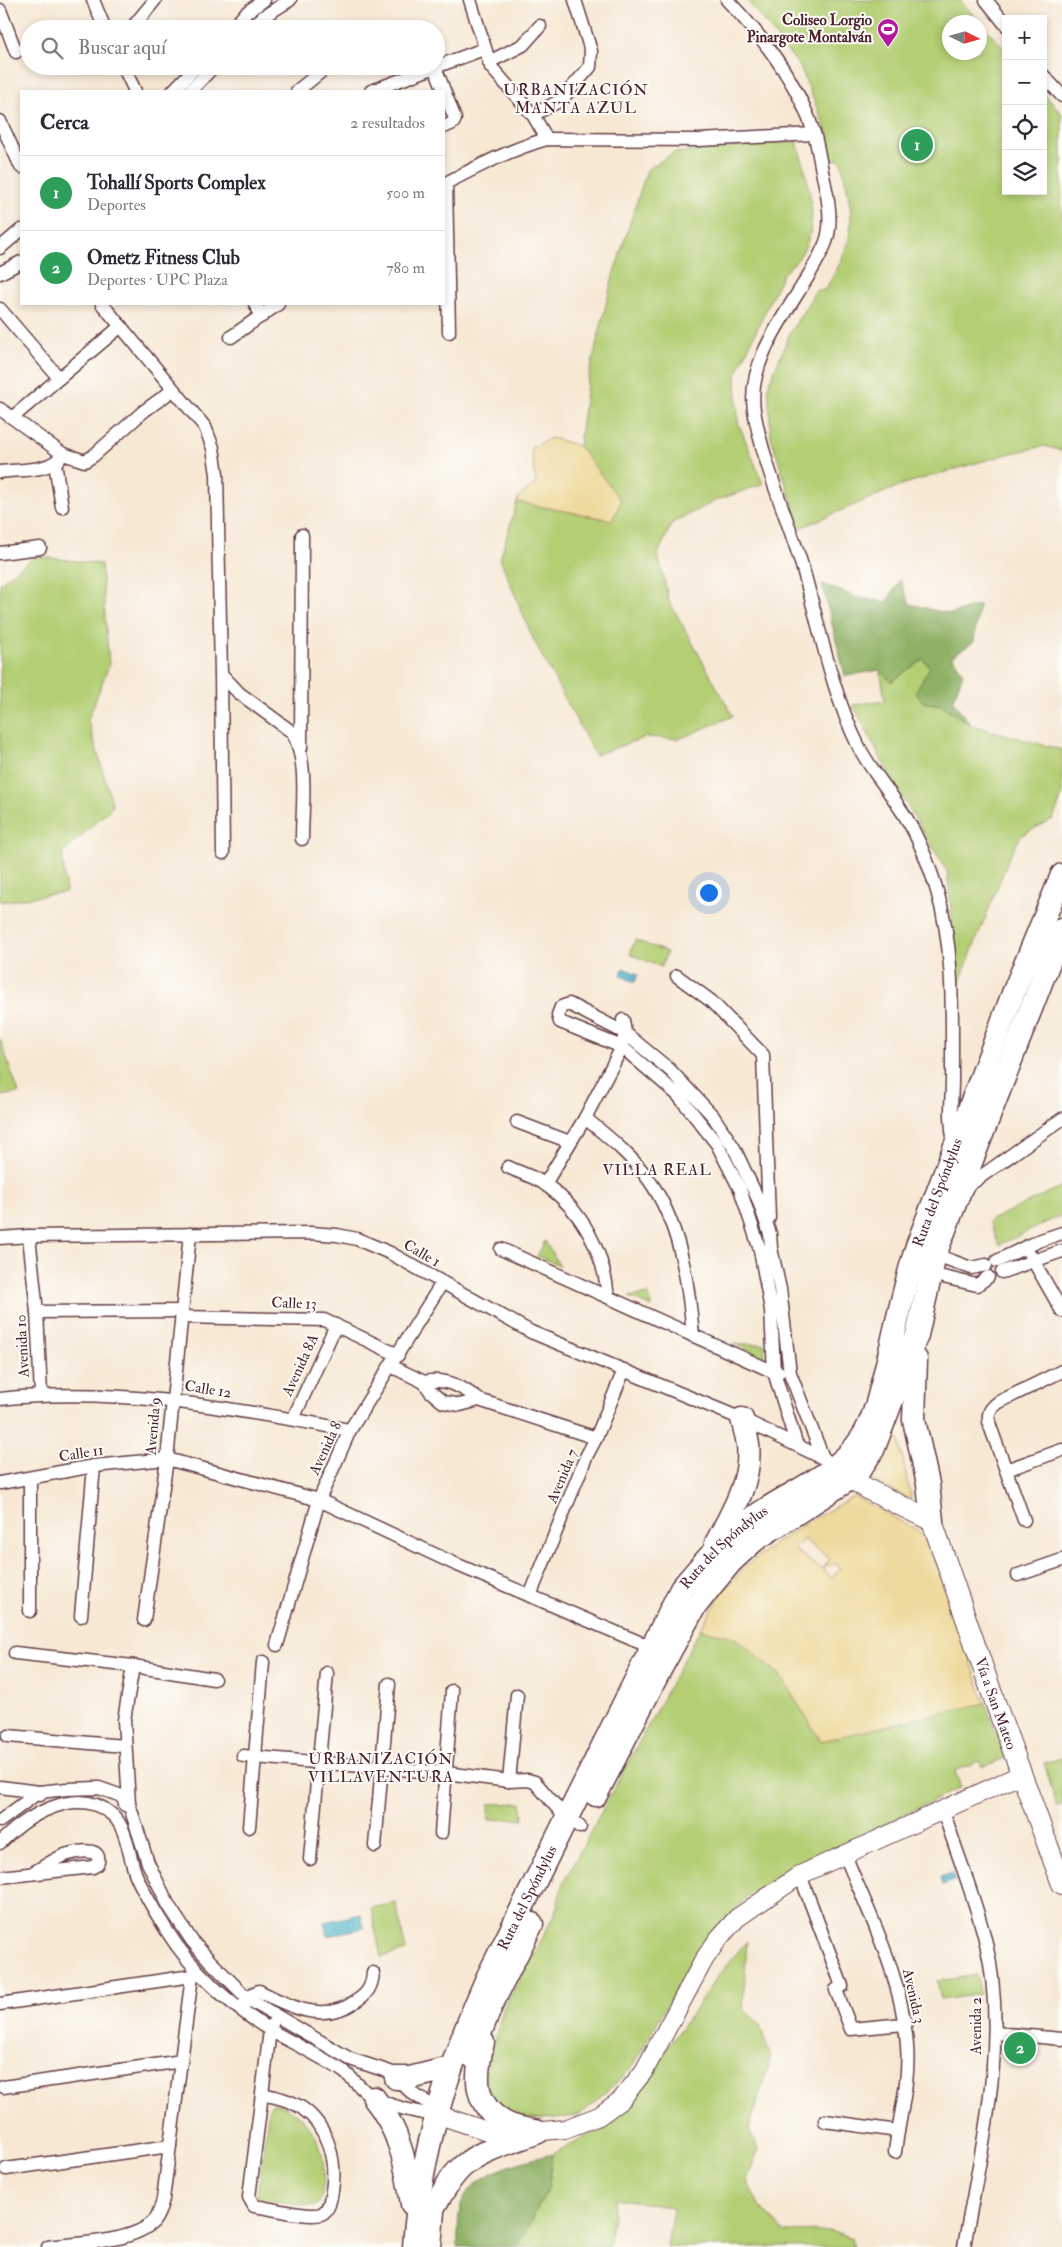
<!DOCTYPE html>
<html lang="es">
<head>
<meta charset="utf-8">
<style>
  :root { --surface:#fff; --page:#f2f2f3; --text:#2b2b33; --muted:#7c7c81; --line:#e1e1e2; --accent:#7c3aed }
  body { margin:0; font-family:"IM FELL Double Pica",serif; background:var(--page); color:var(--text) }
  .controls { position:absolute; right:15px; top:15px; display:grid; overflow:hidden; border-radius:0px; box-shadow:0 2px 8px #0003 }
  .controls button { width:45px; height:45px; display:grid; place-items:center; padding:0; border:0; border-bottom:1px solid var(--line); background:var(--surface); color:var(--text); font:25px sans-serif }
  .compass { position:absolute; left:942px; top:15px; width:45px; height:45px; border-radius:50%; background:var(--surface); box-shadow:0 2px 8px #0003; rotate:95deg }
  .you { position:absolute; left:708px; top:892px; width:18px; height:18px; margin:-12px; border:4px solid #fff; border-radius:50%; background:#1a73e8; box-shadow:0 0 0 8px #1a73e833 }
  .badge { display:grid; place-items:center; width:32px; height:32px; border-radius:50%; background:var(--accent); color:#fff; font-size:16px; font-weight:700 }
  .pin { position:absolute; translate:-50% -50%; border:2px solid #fff; box-shadow:0 1px 5px #0006 }
  .list { margin:0; padding:0; list-style:none }
  h2 { display:flex; justify-content:space-between; align-items:center; height:65px; margin:0; padding:0 20px; font-size:21px }
  h2 small { font-size:16px; font-weight:400; color:var(--muted) }
  .list li { display:grid; grid-template-columns:32px 1fr auto; gap:15px; align-items:center; box-sizing:border-box; height:75px; padding:0 20px; border-top:1px solid var(--line) }
  .list b { display:block; font-size:19px; white-space:nowrap }
  .list p { margin:0; font-size:16px; white-space:nowrap; color:var(--muted) }
  .list em { font-size:16px; font-style:normal; color:var(--muted) }
  .icon { flex:none; width:28px; height:28px; fill:none; stroke:currentColor; stroke-width:2; stroke-linecap:round; stroke-linejoin:round }
  .map { position:relative; flex:none; width:1062px; height:2247px; overflow:hidden }
  .search { position:absolute; background:var(--surface); box-shadow:0 2px 8px #0003; left:20px; top:20px; width:425px; height:55px; display:flex; align-items:center; gap:12px; box-sizing:border-box; padding:0 18px; border-radius:28px; color:var(--muted); font-size:19px }
  .panel { position:absolute; background:var(--surface); box-shadow:0 2px 8px #0003; left:20px; top:90px; width:425px; height:215px; border-radius:0px }
  .map>svg:first-child { display:block }
</style>
</head>
<body>
<div class="map">
<svg width="1062" height="2247" viewBox="0 0 1062 2247">
  <rect width="100%" height="100%" fill="#fdfcf7"/>
  <filter id="ink" filterUnits="userSpaceOnUse"><feTurbulence type="fractalNoise" baseFrequency=".02" numOctaves="2"/><feDisplacementMap in="SourceGraphic" scale="10" xChannelSelector="R" yChannelSelector="G"/><feConvolveMatrix kernelMatrix="1 2 1 2 8 2 1 2 1" color-interpolation-filters="sRGB"/></filter>
  <filter id="wash" filterUnits="userSpaceOnUse"><feTurbulence type="fractalNoise" baseFrequency=".0096" numOctaves="4" result="noise"/><feDisplacementMap in="SourceGraphic" scale="20" xChannelSelector="R" yChannelSelector="G"/><feGaussianBlur stdDeviation="1.12" result="paint"/><feColorMatrix in="noise" values="0 0 0 0 0 0 0 0 0 0 0 0 0 0 0 0 0 1.4 0 .05"/><feComposite in="paint" operator="in"/></filter>
  <g filter="url(#wash)">
    <rect width="100%" height="100%" fill="#f7e8d4"/>
    <g fill="#b3ce73" stroke="#7e764f" fill-rule="evenodd">
      <path d="M 747,0 L 960,0 L 1006,51 L 1006,191 L 1043,191 L 1043,93 L 1062,114 L 1062,451 L 1045,446 L 1011,453 L 904,484 L 800,528 L 771,437 L 768,386 L 790,333 L 816,290 L 825,290 C 835,272 847,254 850,233 C 854,209 845,183 841,160 L 832,160 L 826,130 L 800,67 ZM 950,22 L 980,22 L 980,52 L 950,52 Z"/>
      <path d="M 797,141 C 809,187 829,239 783,273 L 736,375 L 738,422 L 763,484 L 717,500 L 672,523 L 658,554 L 669,601 L 733,716 L 679,739 L 646,737 L 595,755 L 534,641 L 500,559 L 517,502 L 612,520 L 621,501 L 579,446 L 587,383 L 613,276 L 647,170 L 673,153 Z"/>
      <path d="M 35,556 L 101,564 L 109,665 L 88,720 L 113,806 L 62,854 L 66,892 L 0,902 L 0,583 Z"/>
      <path d="M 923,659 L 930,667 L 923,702 L 941,705 L 971,725 L 1062,750 L 1062,796 L 1053,819 L 1022,835 L 1011,853 L 959,984 L 947,871 L 892,780 L 853,705 L 885,700 L 880,670 L 891,682 Z"/>
      <path d="M 635,940 L 667,952 L 661,967 L 630,954 Z"/>
      <path d="M 0,1039 L 19,1093 L 0,1096 Z"/>
      <path d="M 1062,1186 L 1062,1215 L 999,1245 L 989,1221 Z"/>
      <path d="M 545,1241 L 559,1265 L 537,1256 Z"/>
      <path d="M 648,1294 L 652,1307 L 629,1297 Z"/>
      <path d="M 734,1344 L 764,1344 L 765,1358 Z"/>
      <path d="M 700,1629 L 734,1637 L 780,1675 L 821,1741 L 985,1703 L 1005,1758 L 982,1767 L 979,1761 L 955,1771 L 961,1787 L 807,1862 L 750,1894 L 704,1941 L 630,2070 L 593,2104 L 578,2116 L 542,2119 L 519,2117 L 500,2107 L 490,2095 L 485,2072 L 504,2007 L 534,1955 L 555,1913 L 563,1883 Z"/>
      <path d="M 1062,1758 L 1062,1806 L 1057,1807 L 1044,1763 Z"/>
      <path d="M 522,1803 L 523,1819 L 489,1820 L 489,1804 Z"/>
      <path d="M 396,1903 L 406,1951 L 381,1957 L 371,1908 Z"/>
      <path d="M 747,1941 L 743,2009 L 759,2023 L 771,2058 L 749,2129 L 758,2150 L 747,2181 L 759,2205 L 785,2232 L 830,2231 L 852,2239 L 854,2247 L 667,2247 L 673,2208 L 616,2198 L 608,2247 L 517,2247 L 549,2187 L 552,2154 L 612,2122 L 645,2079 L 720,1973 Z"/>
      <path d="M 977,1975 L 980,1994 L 941,2000 L 937,1981 Z"/>
      <path d="M 275,2103 C 312,2115 328,2149 323,2185 C 322,2193 323,2201 316,2206 L 264,2200 L 257,2195 L 269,2108 L 271,2105 Z"/>
    </g>
    <g fill="#8eb165" stroke="#6c6848">
      <path d="M 900,580 L 910,604 L 951,614 L 979,605 L 974,642 L 952,656 L 963,673 L 953,701 L 971,725 L 941,705 L 923,702 L 915,692 L 930,667 L 923,659 L 891,682 L 880,670 L 845,676 L 822,584 L 859,598 L 887,602 Z"/>
      <path d="M 552,2154 L 549,2187 L 517,2247 L 457,2247 C 459,2234 457,2217 461,2205 C 473,2171 522,2162 552,2154 Z"/>
    </g>
    <g fill="#eeda9e" stroke="#9c7c64" fill-rule="evenodd">
      <path d="M 551,438 L 579,446 L 621,501 L 612,520 L 517,502 L 519,497 L 536,483 L 531,448 Z"/>
      <path d="M 896,1426 L 911,1498 L 911,1500 L 867,1478 L 880,1461 Z"/>
      <path d="M 854,1496 L 917,1530 L 930,1542 L 985,1703 L 821,1741 L 780,1675 L 734,1637 L 700,1629 C 710,1614 719,1595 732,1581 C 765,1544 811,1521 854,1496 ZM 803,1539 L 830,1559 L 823,1568 L 819,1568 L 795,1550 ZM 834,1563 L 840,1568 L 832,1578 L 823,1571 L 828,1564 L 831,1566 Z"/>
    </g>
    <g fill="#46aec5" stroke="#486678">
      <path d="M 623,968 L 638,974 L 635,982 L 621,976 Z"/>
      <path d="M 953,1873 L 955,1881 L 942,1885 L 940,1877 Z"/>
      <path d="M 361,1914 L 364,1928 L 327,1936 L 324,1922 Z"/>
    </g>
  </g>
  <g filter="url(#ink)">
    <g fill="none" stroke-linecap="round" stroke-linejoin="round">
      <g stroke="#643d44" stroke-width="15">
        <g id="street">
          <path d="M 93,0 L 105,29"/>
          <path d="M 470,0 L 491,67 L 533,115 L 561,100 L 590,67 L 591,51 L 575,0"/>
          <path d="M 727,0 C 764,38 798,83 814,133 C 818,147 820,162 823,176 C 828,197 833,222 826,242 C 806,293 745,351 754,410 C 762,461 788,519 803,569 C 820,628 831,690 858,745 C 869,768 886,786 899,807 C 917,832 928,861 937,891 C 954,947 952,1010 952,1068 C 953,1096 948,1114 954,1142"/>
          <path d="M 986,0 L 1006,25"/>
          <path d="M 0,10 L 16,52"/>
          <path d="M 131,29 L 155,0"/>
          <path d="M 232,29 L 246,13 L 264,0"/>
          <path d="M 251,29 L 263,17 L 290,0"/>
          <path d="M 489,62 L 523,45 L 540,26"/>
          <path d="M 123,66 L 135,91"/>
          <path d="M 435,67 L 455,119 L 453,123 L 444,127"/>
          <path d="M 1043,75 L 1062,96"/>
          <path d="M 173,91 L 197,66"/>
          <path d="M 190,91 L 214,66"/>
          <path d="M 297,91 L 328,66"/>
          <path d="M 371,91 L 484,49"/>
          <path d="M 533,115 L 547,139"/>
          <path d="M 0,121 L 21,167"/>
          <path d="M 446,183 L 449,332"/>
          <path d="M 444,184 C 477,167 511,149 547,139 L 699,140 L 814,134"/>
          <path d="M 0,248 L 21,230"/>
          <path d="M 0,273 L 21,262"/>
          <path d="M 102,304 L 205,427 L 213,448 L 217,474 L 221,674 L 239,693 L 292,732 C 309,760 302,807 302,839"/>
          <path d="M 255,304 L 262,316"/>
          <path d="M 0,309 L 59,378"/>
          <path d="M 231,337 L 278,304"/>
          <path d="M 0,409 L 63,454 L 85,461 L 93,456 L 144,411 L 173,390"/>
          <path d="M 13,417 L 121,326"/>
          <path d="M 55,463 L 62,507"/>
          <path d="M 0,472 C 20,469 51,473 63,454"/>
          <path d="M 0,553 L 40,548"/>
          <path d="M 221,674 L 223,853"/>
          <path d="M 301,748 L 302,535"/>
          <path d="M 677,976 L 711,1001 L 763,1055 L 769,1218"/>
          <path d="M 585,1118 C 610,1138 638,1161 655,1189 C 681,1232 689,1286 693,1336"/>
          <path d="M 517,1122 L 570,1142"/>
          <path d="M 508,1167 C 520,1173 536,1177 546,1185 C 583,1211 604,1253 608,1297"/>
          <path d="M 545,1184 L 585,1118 L 622,1047 L 625,1033 L 623,1020"/>
          <path d="M 962,1190 L 1062,1119"/>
          <path d="M 29,1236 L 37,1312 L 41,1394"/>
          <path d="M 0,1238 L 29,1236 L 311,1233 L 337,1235 L 357,1239 L 390,1253 L 531,1332 L 742,1419 L 825,1459"/>
          <path d="M 1026,1248 L 1062,1311"/>
          <path d="M 501,1249 L 774,1372 L 779,1372"/>
          <path d="M 931,1253 L 971,1268 L 986,1265"/>
          <path d="M 997,1261 L 1038,1241 L 1062,1233"/>
          <path d="M 1002,1272 L 1062,1251"/>
          <path d="M 926,1273 L 977,1285 L 988,1277"/>
          <path d="M 37,1312 L 182,1311"/>
          <path d="M 182,1317 L 324,1320 L 398,1355"/>
          <path d="M 391,1366 L 424,1382 L 431,1392 L 443,1402 L 460,1405 L 479,1400 L 596,1438"/>
          <path d="M 424,1382 C 445,1377 463,1387 479,1400"/>
          <path d="M 0,1399 C 117,1386 235,1409 350,1430"/>
          <path d="M 293,1419 L 336,1325"/>
          <path d="M 796,1443 L 774,1372 L 771,1310 L 760,1250 L 740,1189 L 717,1144 L 678,1095 L 622,1047 L 560,1022 L 558,1015 L 561,1007 L 569,1004 L 625,1033 L 670,1070 L 713,1116 L 734,1148 L 758,1199 L 770,1234 L 771,1248 L 780,1289 L 790,1373 L 823,1458"/>
          <path d="M 1006,1470 L 1062,1450"/>
          <path d="M 0,1483 L 94,1466 L 167,1459 L 319,1500 L 453,1563 L 641,1643 L 650,1648"/>
          <path d="M 1024,1520 L 990,1426 C 987,1414 989,1409 999,1402 L 1062,1371"/>
          <path d="M 1018,1575 L 1062,1560"/>
          <path d="M 530,1596 L 586,1457 L 596,1438 L 624,1370"/>
          <path d="M 30,1611 L 30,1478"/>
          <path d="M 81,1616 L 94,1466"/>
          <path d="M 144,1620 L 167,1459 L 190,1234"/>
          <path d="M 277,1645 L 319,1500 L 350,1430 L 442,1283"/>
          <path d="M 15,1653 L 133,1666 L 214,1679"/>
          <path d="M 8,1736 L 124,1746"/>
          <path d="M 243,1756 L 446,1773 L 509,1781 L 528,1780 L 535,1782 L 560,1811 L 580,1827"/>
          <path d="M 509,1781 L 517,1695"/>
          <path d="M 0,1787 L 39,1792 L 40,1795"/>
          <path d="M 125,1805 L 129,1804 L 124,1720 L 133,1666"/>
          <path d="M 943,1810 C 957,1854 975,1898 986,1943 C 1009,2042 981,2149 964,2247"/>
          <path d="M 0,1821 L 39,1792 L 67,1789 L 99,1788 L 119,1795 L 129,1804 L 148,1863 L 169,1906 L 192,1941 L 210,1961 L 248,1999 L 350,2059 L 390,2072 L 412,2093 L 428,2103 L 436,2114"/>
          <path d="M 249,1827 L 263,1662"/>
          <path d="M 441,1833 L 452,1691"/>
          <path d="M 0,1843 C 24,1817 76,1785 110,1813 C 128,1826 128,1856 136,1875 C 144,1894 156,1913 167,1931 C 192,1971 231,2006 270,2030 C 294,2044 321,2056 343,2071 C 354,2079 363,2092 374,2098 C 386,2105 424,2115 436,2114"/>
          <path d="M 375,1846 L 389,1684"/>
          <path d="M 845,1855 C 870,1916 903,1979 907,2046 C 910,2081 899,2118 895,2152"/>
          <path d="M 310,1859 L 327,1673"/>
          <path d="M 800,1875 L 842,1986 L 836,1990 L 851,2029 L 904,2024"/>
          <path d="M 0,1877 L 93,1867 C 97,1865 99,1862 98,1857 C 95,1847 72,1853 65,1855 C 52,1860 43,1868 30,1874"/>
          <path d="M 0,2004 L 192,1976 L 197,1973"/>
          <path d="M 244,2004 L 254,1993 L 259,1991 C 290,2007 324,2024 356,2001 C 367,1994 372,1987 373,1973"/>
          <path d="M 995,2033 L 1062,2039"/>
          <path d="M 3,2087 L 182,2061"/>
          <path d="M 262,2094 C 276,2097 290,2100 302,2108 C 328,2126 337,2161 332,2191 C 330,2199 330,2210 321,2214 C 309,2218 274,2209 260,2207 L 254,2206 L 249,2197 L 270,2030 L 272,2024"/>
          <path d="M 825,2121 L 898,2131"/>
          <path d="M 6,2169 L 170,2146"/>
          <path d="M 48,2247 C 77,2243 133,2243 154,2221 C 159,2215 161,2206 163,2199 L 192,1976"/>
        </g>
      </g>
      <g stroke="#643d44" stroke-width="20">
        <path id="secondary" d="M 436,2114 L 487,2131 L 510,2134 L 565,2129 L 599,2116 L 621,2100 L 644,2071 L 705,1958 L 719,1938 L 737,1918 L 800,1875 L 1022,1774"/>
      </g>
      <g stroke="#643d44" stroke-width="22">
        <g id="primary">
          <path id="s1" d="M 839,1471 L 871,1491 L 932,1521 L 995,1702 L 1062,1884"/>
        </g>
      </g>
      <g stroke="#643d44" stroke-width="25">
        <g id="highway">
          <path d="M 916,1359 L 914,1420 L 928,1484 L 932,1521"/>
          <path d="M 716,1543 C 732,1513 752,1480 748,1445 C 747,1437 744,1427 742,1419"/>
          <path d="M 596,1795 L 661,1668 L 694,1608 L 712,1585 L 731,1562 L 755,1540 L 856,1475 L 873,1450 L 917,1335 L 935,1255 L 1062,929"/>
          <path d="M 483,2042 C 476,2073 471,2103 504,2122 C 513,2128 527,2129 538,2132"/>
          <path d="M 471,2056 L 491,2006 L 532,1924"/>
          <path d="M 396,2078 L 410,2078 L 450,2068"/>
          <path d="M 374,2098 C 400,2130 406,2165 412,2204"/>
          <path d="M 433,2208 C 442,2194 450,2177 463,2166 C 482,2149 514,2142 538,2132"/>
          <path id="s2" d="M 414,2247 C 420,2152 449,2063 488,1976 L 681,1589 C 704,1561 724,1539 754,1517 C 789,1492 836,1476 861,1439 C 875,1419 880,1391 886,1368 C 896,1327 904,1286 917,1246 L 1014,991 L 1062,875"/>
          <path d="M 430,2247 L 433,2211"/>
        </g>
      </g>
      <use href="#street" stroke="#fff" stroke-width="12"/>
      <use href="#secondary" stroke="#fff" stroke-width="18"/>
      <use href="#primary" stroke="#fff" stroke-width="20"/>
      <use href="#highway" stroke="#fff" stroke-width="22"/>
    </g>
  </g>
  <defs>
    <g id="stadium-pin" transform="scale(1.125)"><path d="M0 17L-7.5 6A9.5 9.5 0 1 1 7.5 6Z" fill="#b5179e" stroke="#fdfcf7"/><path d="M0-5a6.5 5 0 1 0 0 10a6.5 5 0 1 0 0-10ZM-3.5-1.8h7v3.6h-7Z" fill="#fff"/></g>
  </defs>
  <g fill-rule="evenodd">
    <use href="#stadium-pin" x="888" y="29"/>
  </g>
  <g text-anchor="middle" stroke-width="4" stroke-linejoin="round" paint-order="stroke">
    <g font-size="15" font-weight="bold" fill="#4a1f2b" stroke="#fdfcf7" text-anchor="end">
      <text x="872" y="25">Coliseo Lorgio<tspan x="872" dy="17">Pinargote Montalván</tspan></text>
    </g>
    <g font-size="15" fill="#4a1f2b" stroke="#fdfcf7">
      <text dy="5" stroke="none"><textPath href="#s2" startOffset="1210">Ruta del Spóndylus</textPath></text>
      <text transform="translate(422 1253) rotate(30)" y="5">Calle 1</text>
      <text transform="translate(294 1303) rotate(2)" y="5">Calle 13</text>
      <text transform="translate(22 1346) rotate(-93)" y="5">Avenida 10</text>
      <text transform="translate(300 1365) rotate(-65)" y="5">Avenida 8A</text>
      <text transform="translate(208 1389) rotate(9)" y="5">Calle 12</text>
      <text transform="translate(153 1426) rotate(-85)" y="5">Avenida 9</text>
      <text transform="translate(325 1448) rotate(-65)" y="5">Avenida 8</text>
      <text transform="translate(81 1453) rotate(-9)" y="5">Calle 11</text>
      <text transform="translate(562 1476) rotate(-67)" y="5">Avenida 7</text>
      <text dy="5" stroke="none"><textPath href="#s2" startOffset="775">Ruta del Spóndylus</textPath></text>
      <text dy="5" stroke="none"><textPath href="#s1" startOffset="299">Vía a San Mateo</textPath></text>
      <text dy="5" stroke="none"><textPath href="#s2" startOffset="370">Ruta del Spóndylus</textPath></text>
      <text transform="translate(914 1996) rotate(77)" y="5">Avenida 3</text>
      <text transform="translate(976 2026) rotate(-90)" y="5">Avenida 2</text>
    </g>
    <g font-size="16" letter-spacing="1" fill="#4a1f2b" stroke="#fdfcf7">
      <text x="576" y="95">URBANIZACIÓN<tspan x="576" dy="18">MANTA AZUL</tspan></text>
      <text x="657" y="1175">VILLA REAL</text>
      <text x="381" y="1764">URBANIZACIÓN<tspan x="381" dy="18">VILLAVENTURA</tspan></text>
    </g>
  </g>
</svg>
<div class="controls">
<button>+</button>
<button>−</button>
<button><svg class="icon" aria-label="locate" viewBox="0 0 24 24"><circle cx="12" cy="12" r="6"/><path d="M12 2v4M12 18v4M2 12h4M18 12h4"/></svg></button>
<button><svg class="icon" aria-label="layers" viewBox="0 0 24 24"><path d="M12 4l9 5-9 5-9-5zM3 14l9 5 9-5"/></svg></button>
</div>
<svg class="compass" viewBox="-18 -18 36 36"><path d="M0-13l5 13h-10z" fill="#e53935"/><path d="M0 13l5-13h-10z" fill="#7c7c81"/></svg>
<div class="you"></div>
<div class="pin badge" style="left:917px;top:145px;background:#2e9e5b">1</div>
<div class="pin badge" style="left:1020px;top:2048px;background:#2e9e5b">2</div>
<div class="search"><svg class="icon" aria-label="search" viewBox="0 0 24 24"><circle cx="10" cy="10" r="6"/><path d="M15 15l6 6"/></svg>Buscar aquí</div>
<section class="panel">
<h2>Cerca<small>2 resultados</small></h2>
<ul class="list">
<li><span class="badge" style="background:#2e9e5b">1</span><div><b>Tohallí Sports Complex</b><p>Deportes</p></div><em>500 m</em></li>
<li><span class="badge" style="background:#2e9e5b">2</span><div><b>Ometz Fitness Club</b><p>Deportes · UPC Plaza</p></div><em>780 m</em></li>
</ul>
</section>
</div>
</body>
</html>
